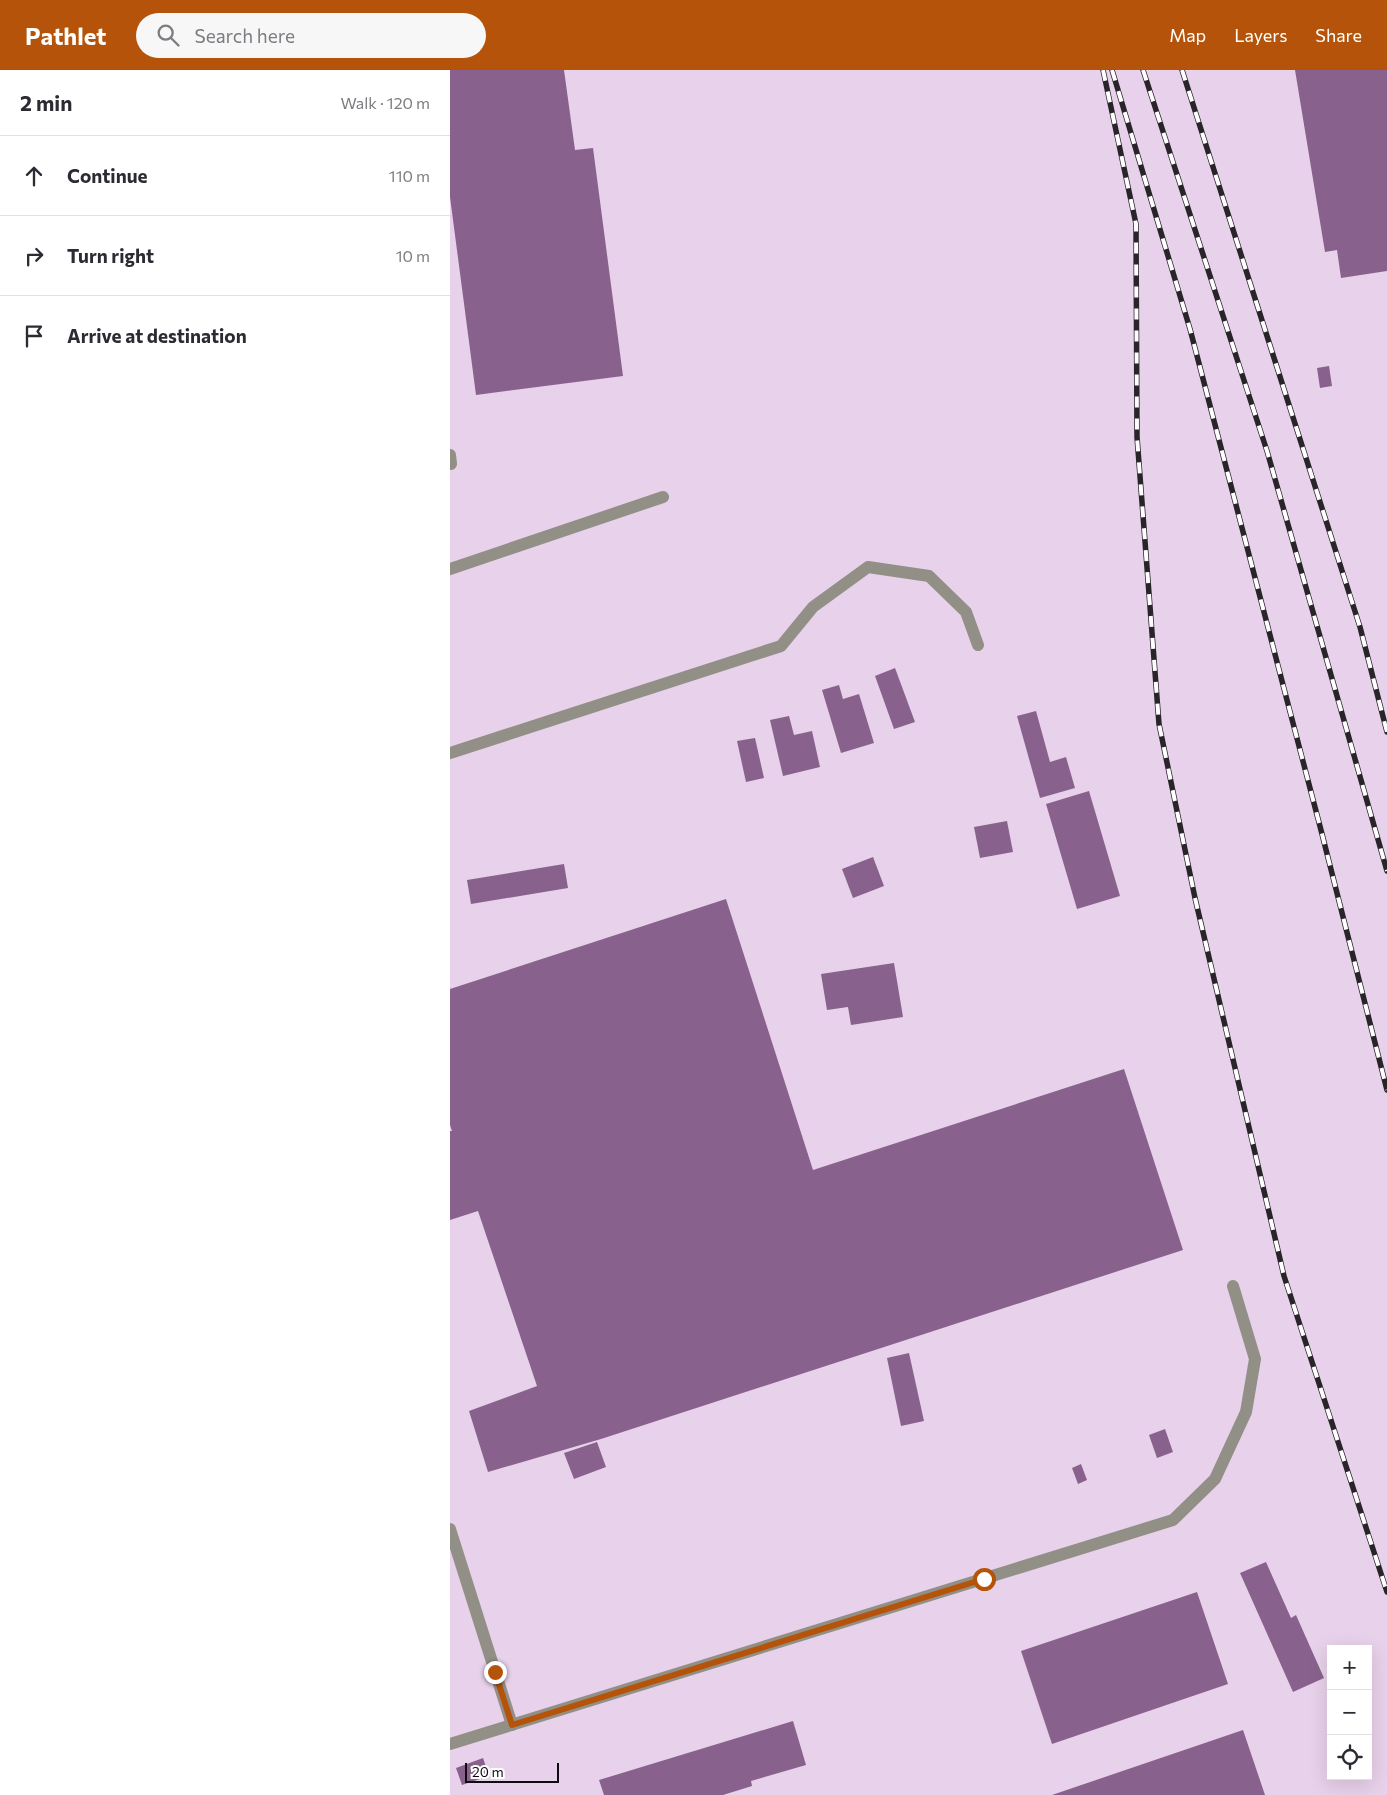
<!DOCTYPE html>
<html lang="en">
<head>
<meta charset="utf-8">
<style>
  :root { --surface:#fff; --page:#f7f7f7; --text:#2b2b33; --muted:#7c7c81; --line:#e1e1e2; --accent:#b45309 }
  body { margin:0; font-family:Commissioner,sans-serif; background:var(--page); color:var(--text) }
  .controls { position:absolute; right:15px; bottom:15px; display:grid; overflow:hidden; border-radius:0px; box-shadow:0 5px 20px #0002 }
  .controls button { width:45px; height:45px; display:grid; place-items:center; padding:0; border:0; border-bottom:1px solid var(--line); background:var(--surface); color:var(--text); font:25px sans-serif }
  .scale { position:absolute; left:15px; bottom:12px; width:94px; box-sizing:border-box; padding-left:5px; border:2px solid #100b11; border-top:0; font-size:14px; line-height:18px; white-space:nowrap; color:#100b11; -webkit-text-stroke:4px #fff; paint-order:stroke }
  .stop { position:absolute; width:15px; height:15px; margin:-11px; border:4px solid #b45309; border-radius:50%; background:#fff }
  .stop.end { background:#b45309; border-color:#fff; box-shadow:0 1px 5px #0008 }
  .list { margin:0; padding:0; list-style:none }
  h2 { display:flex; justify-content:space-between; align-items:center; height:65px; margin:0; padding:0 20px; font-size:21px }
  h2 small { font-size:16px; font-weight:400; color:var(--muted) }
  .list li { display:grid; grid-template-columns:32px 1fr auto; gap:15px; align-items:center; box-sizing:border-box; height:80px; padding:0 20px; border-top:1px solid var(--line) }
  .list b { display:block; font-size:19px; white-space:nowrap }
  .list em { font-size:16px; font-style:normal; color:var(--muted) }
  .icon { flex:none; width:28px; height:28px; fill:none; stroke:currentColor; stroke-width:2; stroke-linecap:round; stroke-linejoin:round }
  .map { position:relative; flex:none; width:937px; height:1725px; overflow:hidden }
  header { display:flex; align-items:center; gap:30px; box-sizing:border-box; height:70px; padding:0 25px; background:var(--accent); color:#fff }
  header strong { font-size:24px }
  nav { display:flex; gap:28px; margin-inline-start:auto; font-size:18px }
  .search { width:350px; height:45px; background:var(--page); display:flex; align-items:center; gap:12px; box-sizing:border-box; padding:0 18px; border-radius:28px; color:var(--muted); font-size:19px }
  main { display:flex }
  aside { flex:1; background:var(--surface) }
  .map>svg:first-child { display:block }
</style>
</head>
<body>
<header>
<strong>Pathlet</strong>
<div class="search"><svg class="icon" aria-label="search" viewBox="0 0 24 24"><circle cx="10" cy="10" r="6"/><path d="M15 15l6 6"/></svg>Search here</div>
<nav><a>Map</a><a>Layers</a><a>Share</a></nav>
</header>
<main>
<aside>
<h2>2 min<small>Walk · 120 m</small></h2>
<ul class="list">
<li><svg class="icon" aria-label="ahead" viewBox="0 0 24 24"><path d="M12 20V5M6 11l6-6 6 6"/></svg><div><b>Continue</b></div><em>110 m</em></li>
<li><svg class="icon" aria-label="right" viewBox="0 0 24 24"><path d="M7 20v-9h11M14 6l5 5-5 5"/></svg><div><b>Turn right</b></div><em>10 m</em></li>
<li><svg class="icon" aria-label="arrive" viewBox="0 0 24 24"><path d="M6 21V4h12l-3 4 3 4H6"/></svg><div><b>Arrive at destination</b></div></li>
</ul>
</aside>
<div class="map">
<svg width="937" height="1725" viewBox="0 0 937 1725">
  <rect width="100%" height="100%" fill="#eeddf0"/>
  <path fill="#e8d1ea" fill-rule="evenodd" d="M 0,0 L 937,0 L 937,1725 L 0,1725 ZM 881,1579 L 918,1579 L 918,1706 L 881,1706 Z"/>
  <g fill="#88628c">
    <path d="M 0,0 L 114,0 L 125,80 L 143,78 L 173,306 L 26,325 L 0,127 Z"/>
    <path d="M 845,0 L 937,0 L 937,201 L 891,208 L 887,180 L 875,182 Z"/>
    <path d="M 879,296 L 882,316 L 870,318 L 867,298 Z"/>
    <path d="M 445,598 L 465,652 L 444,659 L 425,606 Z"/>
    <path d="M 389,615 L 393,629 L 409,624 L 424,673 L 391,683 L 372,620 Z"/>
    <path d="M 586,641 L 600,692 L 616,687 L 625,718 L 590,728 L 567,646 Z"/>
    <path d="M 339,646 L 344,665 L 362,661 L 370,697 L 333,706 L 320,650 Z"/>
    <path d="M 305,668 L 314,708 L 296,712 L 287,671 Z"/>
    <path d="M 639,721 L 670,826 L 627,839 L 596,734 Z"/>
    <path d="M 557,751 L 563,782 L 530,788 L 524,757 Z"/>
    <path d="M 423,787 L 434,816 L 403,828 L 392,799 Z"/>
    <path d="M 114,794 L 118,818 L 21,834 L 17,810 Z"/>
    <path d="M 276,829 L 363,1100 L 674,999 L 733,1180 L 151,1369 L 38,1402 L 19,1341 L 87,1316 L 28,1141 L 0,1150 L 0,1061 L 2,1061 L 0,1055 L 0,919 Z"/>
    <path d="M 444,893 L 453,947 L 401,955 L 398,937 L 377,940 L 371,904 Z"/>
    <path d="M 459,1283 L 474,1351 L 451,1356 L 437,1288 Z"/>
    <path d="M 715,1359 L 723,1382 L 707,1388 L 699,1365 Z"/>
    <path d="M 147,1372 L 156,1397 L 124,1409 L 114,1383 Z"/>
    <path d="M 631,1394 L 637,1410 L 628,1414 L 622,1398 Z"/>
    <path d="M 816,1492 L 841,1548 L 846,1545 L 874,1608 L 843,1622 L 790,1503 Z"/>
    <path d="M 747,1522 L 778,1614 L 602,1674 L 571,1581 Z"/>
    <path d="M 343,1651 L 356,1695 L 301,1711 L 302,1716 L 273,1725 L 154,1725 L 149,1710 Z"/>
    <path d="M 793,1660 L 815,1725 L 602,1725 Z"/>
    <path d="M 33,1688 L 39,1706 L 12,1715 L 6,1698 Z"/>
  </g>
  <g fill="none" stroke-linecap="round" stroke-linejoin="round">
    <g stroke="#929086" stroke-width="12">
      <path d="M 0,385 L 1,394"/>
      <path d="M 0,499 L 213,427"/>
      <path d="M 0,683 L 331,576 L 363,537 L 418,497 L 479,506 L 516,542 L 528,575"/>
      <path d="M 0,1459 L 62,1655"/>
      <path d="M 0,1674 L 723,1450 L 765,1409 L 796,1342 L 805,1289 L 783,1216"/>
    </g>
    <g stroke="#29232a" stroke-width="5.5">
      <g id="rail">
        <path d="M 653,0 L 686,154 L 687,367 L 709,654 L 745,828 L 834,1206 L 937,1522"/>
        <path d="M 662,0 L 740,259 L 872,764 L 937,1020"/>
        <path d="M 693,0 L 817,381 L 937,801"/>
        <path d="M 732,0 L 910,557 L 937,662"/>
      </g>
    </g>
    <use href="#rail" stroke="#fff" stroke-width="4" stroke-dasharray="11" stroke-linecap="butt"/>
  </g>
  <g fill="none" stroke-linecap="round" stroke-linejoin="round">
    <path stroke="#b45309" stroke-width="6" d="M 45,1602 L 62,1655 L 534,1509"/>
  </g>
</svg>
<div class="controls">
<button>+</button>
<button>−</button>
<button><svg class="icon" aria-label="locate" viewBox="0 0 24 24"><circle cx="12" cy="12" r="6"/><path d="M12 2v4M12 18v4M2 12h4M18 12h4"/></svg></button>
</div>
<div class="scale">20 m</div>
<div class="stop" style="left:534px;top:1509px"></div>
<div class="stop end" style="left:45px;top:1602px"></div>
</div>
</main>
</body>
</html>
